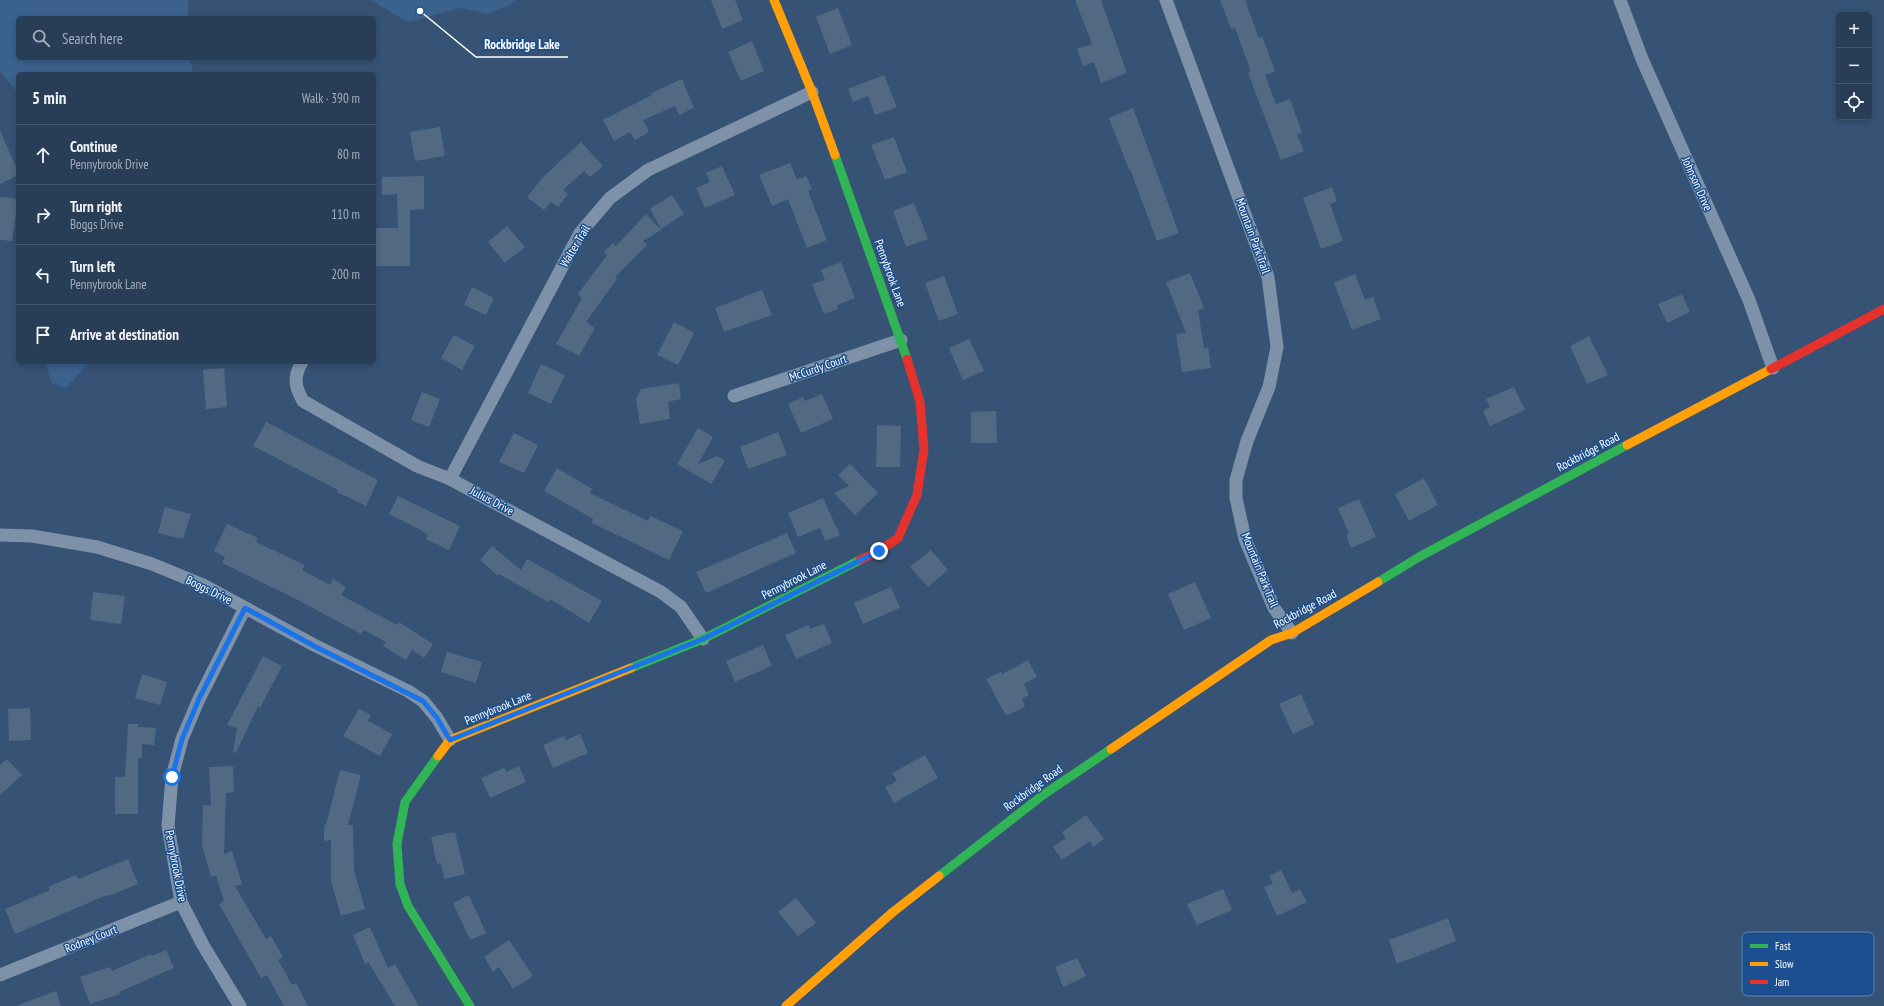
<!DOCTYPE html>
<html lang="en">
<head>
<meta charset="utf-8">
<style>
  :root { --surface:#283e57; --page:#30455d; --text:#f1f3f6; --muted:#a5aeba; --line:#44576d }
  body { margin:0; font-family:"PT Sans Narrow",sans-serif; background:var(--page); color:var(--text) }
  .controls { position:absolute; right:12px; top:12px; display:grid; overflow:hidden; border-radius:6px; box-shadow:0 2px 6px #0003 }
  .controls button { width:36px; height:36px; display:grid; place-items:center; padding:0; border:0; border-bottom:1px solid var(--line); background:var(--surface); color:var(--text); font:20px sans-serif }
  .stop { position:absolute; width:12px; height:12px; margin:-9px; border:3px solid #1a73e8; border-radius:50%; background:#fff }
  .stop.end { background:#1a73e8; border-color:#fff; box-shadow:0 1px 4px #0008 }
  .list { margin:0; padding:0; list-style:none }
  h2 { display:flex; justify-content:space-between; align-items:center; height:52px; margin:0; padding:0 16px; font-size:17px }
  h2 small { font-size:13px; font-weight:400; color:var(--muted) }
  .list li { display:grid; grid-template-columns:26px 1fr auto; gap:12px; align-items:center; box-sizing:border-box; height:60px; padding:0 16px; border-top:1px solid var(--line) }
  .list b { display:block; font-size:15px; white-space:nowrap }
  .list p { margin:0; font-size:13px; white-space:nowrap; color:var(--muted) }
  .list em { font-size:13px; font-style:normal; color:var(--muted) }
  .icon { flex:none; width:22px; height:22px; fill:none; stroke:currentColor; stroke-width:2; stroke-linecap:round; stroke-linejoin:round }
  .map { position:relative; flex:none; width:1884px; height:1006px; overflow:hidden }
  .search { position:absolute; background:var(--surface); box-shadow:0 2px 6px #0003; left:16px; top:16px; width:360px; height:44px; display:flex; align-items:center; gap:10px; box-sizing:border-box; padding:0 14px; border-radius:6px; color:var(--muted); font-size:15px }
  .panel { position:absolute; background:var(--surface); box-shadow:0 2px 6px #0003; left:16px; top:72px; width:360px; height:292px; border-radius:6px }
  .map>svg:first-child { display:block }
</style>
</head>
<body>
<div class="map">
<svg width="1884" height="1006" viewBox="0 0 1884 1006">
  <rect width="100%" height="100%" fill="#365274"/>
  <g fill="#3b618d">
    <path d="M 0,0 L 188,0 L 188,18 L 18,18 L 18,58 L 190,58 L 193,74 L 18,74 L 18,93 L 0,71 Z"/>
    <path d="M 371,0 L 516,0 L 510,5 L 487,14 L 461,8 L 409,22 L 395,15 Z"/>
    <path d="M 45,362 L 90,362 L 66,388 L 52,384 Z"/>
  </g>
  <g fill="#526984">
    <path d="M 711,0 L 735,0 L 743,20 L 722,29 Z"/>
    <path d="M 1075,0 L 1101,0 L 1127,73 L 1101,83 L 1094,62 L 1083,66 L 1077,49 L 1092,44 Z"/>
    <path d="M 1220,0 L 1245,0 L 1259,38 L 1262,36 L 1275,71 L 1265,75 L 1276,104 L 1290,99 L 1302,132 L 1297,135 L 1304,151 L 1281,160 L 1248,73 L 1251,72 L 1235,28 L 1231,29 Z"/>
    <path d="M 838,8 L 852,45 L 830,54 L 816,17 Z"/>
    <path d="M 752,41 L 764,71 L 741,81 L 728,52 Z"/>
    <path d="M 884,75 L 897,107 L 875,115 L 868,96 L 853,102 L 848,89 Z"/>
    <path d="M 682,79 L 694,108 L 679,115 L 675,106 L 643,120 L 649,132 L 635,140 L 630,132 L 614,141 L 603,120 L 652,95 L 651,93 Z"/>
    <path d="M 1133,108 L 1179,233 L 1157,241 L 1130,169 L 1129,170 L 1109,118 Z"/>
    <path d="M 440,127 L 445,156 L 415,161 L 410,132 Z"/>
    <path d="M 0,130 L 18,172 L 18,175 L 0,184 Z"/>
    <path d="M 894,137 L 907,172 L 885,180 L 871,145 Z"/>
    <path d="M 581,142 L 603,166 L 590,177 L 584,171 L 563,190 L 568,194 L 558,207 L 551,202 L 544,210 L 527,197 L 544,176 Z"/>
    <path d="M 790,163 L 797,180 L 806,176 L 812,189 L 808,191 L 827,240 L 807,248 L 788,199 L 772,206 L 759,175 Z"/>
    <path d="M 722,166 L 735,195 L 705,208 L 696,188 L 710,182 L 706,173 Z"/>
    <path d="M 424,176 L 424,209 L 410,210 L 410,266 L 374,266 L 374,228 L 398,228 L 397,194 L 382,195 L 382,177 Z"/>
    <path d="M 1332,187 L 1337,201 L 1330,204 L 1343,241 L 1321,249 L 1303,198 Z"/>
    <path d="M 672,195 L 684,214 L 661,229 L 650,209 Z"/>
    <path d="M 0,197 L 18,199 L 12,241 L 0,240 Z"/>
    <path d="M 914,203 L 928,239 L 906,247 L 893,211 Z"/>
    <path d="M 646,214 L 661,230 L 643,241 L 647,245 L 615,277 L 617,279 L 586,322 L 595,328 L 579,356 L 556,344 L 582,298 L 578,294 L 607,255 L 604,252 L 613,243 L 616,246 Z"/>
    <path d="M 507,226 L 525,247 L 505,263 L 488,242 Z"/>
    <path d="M 841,262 L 855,298 L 837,305 L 838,309 L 824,314 L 812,284 L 825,280 L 821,270 Z"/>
    <path d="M 1190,273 L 1204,308 L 1198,310 L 1204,348 L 1208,347 L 1211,368 L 1182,372 L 1176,334 L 1186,333 L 1166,282 Z"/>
    <path d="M 1355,274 L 1365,300 L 1373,297 L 1381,319 L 1352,330 L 1334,283 Z"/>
    <path d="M 944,276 L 958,314 L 939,321 L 925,283 Z"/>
    <path d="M 472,287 L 494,298 L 486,315 L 464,305 Z"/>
    <path d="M 762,290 L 772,315 L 724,332 L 715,308 Z"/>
    <path d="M 1682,294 L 1690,312 L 1667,323 L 1658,304 Z"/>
    <path d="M 674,322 L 694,333 L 678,365 L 657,355 Z"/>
    <path d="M 454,335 L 475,346 L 462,370 L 441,358 Z"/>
    <path d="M 1589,336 L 1608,375 L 1587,384 L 1570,346 Z"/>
    <path d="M 969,339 L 984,371 L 963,380 L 949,348 Z"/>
    <path d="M 541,364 L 565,375 L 551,404 L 528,393 Z"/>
    <path d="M 224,368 L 227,407 L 206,409 L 203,370 Z"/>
    <path d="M 679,383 L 681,399 L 668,402 L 670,419 L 640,424 L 636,399 L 641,389 Z"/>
    <path d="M 1514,387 L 1525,410 L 1490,426 L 1483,411 L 1490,407 L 1486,399 Z"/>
    <path d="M 422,392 L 440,399 L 429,427 L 411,420 Z"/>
    <path d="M 822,394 L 833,419 L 801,433 L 788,404 L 803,397 L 805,401 Z"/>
    <path d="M 996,411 L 997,443 L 971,443 L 971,412 Z"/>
    <path d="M 266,422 L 378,480 L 366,506 L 337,492 L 338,490 L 253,446 Z"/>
    <path d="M 877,425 L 901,426 L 900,467 L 876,467 Z"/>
    <path d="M 698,428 L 713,437 L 698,464 L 717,456 L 725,461 L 711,484 L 677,464 Z"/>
    <path d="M 778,432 L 787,455 L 748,469 L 740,447 Z"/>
    <path d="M 514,433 L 538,445 L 524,473 L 499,462 Z"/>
    <path d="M 850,464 L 878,493 L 855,515 L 834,493 L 849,486 L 838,475 Z"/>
    <path d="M 557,468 L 592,489 L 590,493 L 648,521 L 650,516 L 683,531 L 669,560 L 592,523 L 593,519 L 544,491 Z"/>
    <path d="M 1424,478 L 1438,505 L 1409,521 L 1395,494 Z"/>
    <path d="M 398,496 L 460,526 L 449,550 L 426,539 L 428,534 L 389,514 Z"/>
    <path d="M 823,498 L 840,535 L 825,541 L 820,528 L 798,537 L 788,513 Z"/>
    <path d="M 1359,499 L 1376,537 L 1351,548 L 1346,535 L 1349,534 L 1338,508 Z"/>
    <path d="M 165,507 L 191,514 L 183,539 L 158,533 Z"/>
    <path d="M 227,524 L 258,538 L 256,542 L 305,565 L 302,570 L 330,585 L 333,579 L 346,587 L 341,595 L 397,625 L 399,622 L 433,644 L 424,658 L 412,650 L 406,660 L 383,646 L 386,642 L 364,630 L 361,634 L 298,600 L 222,563 L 225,557 L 214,551 Z"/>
    <path d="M 787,533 L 796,553 L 706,593 L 696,572 Z"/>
    <path d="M 492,546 L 521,570 L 527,559 L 602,601 L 589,623 L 550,599 L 548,602 L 499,574 L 498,576 L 480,560 Z"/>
    <path d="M 931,550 L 948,570 L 928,587 L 910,567 Z"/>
    <path d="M 1195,582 L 1211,618 L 1184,630 L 1168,594 Z"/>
    <path d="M 891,587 L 900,608 L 863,624 L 854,603 Z"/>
    <path d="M 93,592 L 125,596 L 121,624 L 90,620 Z"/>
    <path d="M 824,624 L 832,643 L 796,659 L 785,635 L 809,625 L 810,629 Z"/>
    <path d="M 763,645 L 772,666 L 735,682 L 726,661 Z"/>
    <path d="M 447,652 L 482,662 L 476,683 L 441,672 Z"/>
    <path d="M 263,656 L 282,666 L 260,708 L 258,706 L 236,753 L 233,752 L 237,728 L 227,725 Z"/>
    <path d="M 1028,660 L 1037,677 L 1024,684 L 1029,695 L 1022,699 L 1025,707 L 1006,716 L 986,679 L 1001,672 L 1002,674 Z"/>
    <path d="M 142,674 L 167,682 L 160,705 L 135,698 Z"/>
    <path d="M 1301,694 L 1314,724 L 1293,734 L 1279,704 Z"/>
    <path d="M 30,708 L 31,740 L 9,741 L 8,709 Z"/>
    <path d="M 359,709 L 371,715 L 368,721 L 392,734 L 380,756 L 343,736 Z"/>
    <path d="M 128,724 L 138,724 L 138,727 L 156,728 L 154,745 L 142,744 L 142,758 L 138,758 L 138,814 L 115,814 L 115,777 L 125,777 Z"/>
    <path d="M 580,734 L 588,753 L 553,768 L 543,745 L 564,736 L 566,740 Z"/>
    <path d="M 925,755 L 938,778 L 894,803 L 885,787 L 897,781 L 892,773 Z"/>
    <path d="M 7,759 L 22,775 L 0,795 L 0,765 Z"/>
    <path d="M 233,766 L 234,792 L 226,793 L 224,854 L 232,851 L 242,884 L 235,886 L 266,939 L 271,936 L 283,957 L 278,960 L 292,985 L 296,983 L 308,1006 L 284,1006 L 267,975 L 261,978 L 219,904 L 224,901 L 216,876 L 211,877 L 202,845 L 203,805 L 211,805 L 209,767 Z"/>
    <path d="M 519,766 L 526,782 L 490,798 L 481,778 L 504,768 L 506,772 Z"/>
    <path d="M 340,770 L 361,775 L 348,825 L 353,825 L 354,870 L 365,909 L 341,916 L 331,881 L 331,840 L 324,841 L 324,825 L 326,825 Z"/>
    <path d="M 1086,815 L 1104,839 L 1093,847 L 1090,841 L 1062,860 L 1053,847 L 1066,838 L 1062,832 Z"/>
    <path d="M 455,832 L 465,874 L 444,879 L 441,863 L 437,864 L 431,837 Z"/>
    <path d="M 128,859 L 138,884 L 108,896 L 107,895 L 15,934 L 5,909 L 50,890 L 48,887 L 76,875 L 78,879 Z"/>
    <path d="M 1281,870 L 1292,893 L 1300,889 L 1307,902 L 1277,916 L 1264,887 L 1273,884 L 1269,876 Z"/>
    <path d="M 1223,889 L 1232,910 L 1197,925 L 1187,904 Z"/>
    <path d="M 469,895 L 486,933 L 470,940 L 453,903 Z"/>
    <path d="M 796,898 L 816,923 L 798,936 L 778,912 Z"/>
    <path d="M 1448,918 L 1456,941 L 1397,964 L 1389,940 Z"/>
    <path d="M 370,927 L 388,968 L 395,964 L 419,1006 L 395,1006 L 369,963 L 365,964 L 353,935 Z"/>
    <path d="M 509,940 L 533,976 L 513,989 L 499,967 L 493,972 L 484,957 Z"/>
    <path d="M 166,950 L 174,968 L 119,992 L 120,994 L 90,1004 L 80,977 L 110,967 L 112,971 L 151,954 L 152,956 Z"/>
    <path d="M 1077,958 L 1086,976 L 1063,987 L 1055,967 Z"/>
    <path d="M 56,991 L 61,1006 L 19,1006 L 18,1005 Z"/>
  </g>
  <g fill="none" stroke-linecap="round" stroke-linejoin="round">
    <g stroke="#7d92a8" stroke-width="13">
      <path d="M 1166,0 L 1268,277 L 1277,347 L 1269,387 L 1247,441 L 1236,480 L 1236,498 L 1245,539 L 1274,608 L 1292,633"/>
      <path d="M 1620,0 L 1642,59 L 1749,300 L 1773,368"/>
      <path d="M 302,362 C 293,377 295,387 303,401 L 417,466 L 450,479 L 661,592 L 681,607 L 703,639"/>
      <path d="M 734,396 L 901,340"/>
      <path d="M 450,479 L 580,233 L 610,198 L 648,170 L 812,92"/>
      <path d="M 0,535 L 32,536 L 97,547 L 152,564 L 203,585 L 314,645 L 408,691 L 423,701 L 437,718 L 450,740"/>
      <path d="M 0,975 L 181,902"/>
      <path d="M 240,1006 L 203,945 L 181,902 L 168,826 L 172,777 L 182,739 L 199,699 L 245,608"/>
    </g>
    <g stroke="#30b455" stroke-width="9">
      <path d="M 835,155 L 907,359"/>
      <path d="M 1378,582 L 1419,557 L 1627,445"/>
      <path d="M 631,668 L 703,639 L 860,560"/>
      <path d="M 438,756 L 405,802 L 397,844 L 400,884 L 408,906 L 470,1006"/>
      <path d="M 939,876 L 1043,795 L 1111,749"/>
    </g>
    <g stroke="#ff9f0a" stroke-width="9">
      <path d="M 774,0 L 812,92 L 835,155"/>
      <path d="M 1627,445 L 1771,369"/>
      <path d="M 1111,749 L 1271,640 L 1292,633 L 1378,582"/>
      <path d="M 438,756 L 450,740 L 631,668"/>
      <path d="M 786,1006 L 893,912 L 939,876"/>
    </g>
    <g stroke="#e5322d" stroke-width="9">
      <path d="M 1771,369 L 1884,309"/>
      <path d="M 860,560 L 879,551 L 898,538 L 917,495 L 924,449 L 920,402 L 907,359"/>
    </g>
  </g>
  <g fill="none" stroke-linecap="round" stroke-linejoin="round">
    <path stroke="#1a73e8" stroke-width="5" d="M 172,777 L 182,739 L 199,699 L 245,608 L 314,646 L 423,701 L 437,718 L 450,740 L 703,639 L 879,551"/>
  </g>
  <g text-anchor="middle" stroke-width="3" stroke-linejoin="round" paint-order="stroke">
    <g font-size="12" fill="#fff" stroke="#1b4f8f">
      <text transform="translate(1697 184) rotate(66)" y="4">Johnson Drive</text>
      <text transform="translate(1253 236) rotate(70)" y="4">Mountain Park Trail</text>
      <text transform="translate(575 246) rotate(-59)" y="4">Walter Trail</text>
      <text transform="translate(890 273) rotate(70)" y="4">Pennybrook Lane</text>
      <text transform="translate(818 368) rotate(-19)" y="4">McCurdy Court</text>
      <text transform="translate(1588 452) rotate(-28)" y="4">Rockbridge Road</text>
      <text transform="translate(492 501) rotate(28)" y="4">Julius Drive</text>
      <text transform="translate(1260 570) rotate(68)" y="4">Mountain Park Trail</text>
      <text transform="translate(794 580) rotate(-27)" y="4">Pennybrook Lane</text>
      <text transform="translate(209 590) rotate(26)" y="4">Boggs Drive</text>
      <text transform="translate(1305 609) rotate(-28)" y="4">Rockbridge Road</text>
      <text transform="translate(498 708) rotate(-22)" y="4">Pennybrook Lane</text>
      <text transform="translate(1033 788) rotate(-36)" y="4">Rockbridge Road</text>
      <text transform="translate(176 866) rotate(79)" y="4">Pennybrook Drive</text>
      <text transform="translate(91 939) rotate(-22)" y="4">Rodney Court</text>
    </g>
  </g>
  <rect x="1742" y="932" width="132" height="64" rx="6" fill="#1b4f8f" stroke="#5f84b1" stroke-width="1"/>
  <rect x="1750" y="944" width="18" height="4" fill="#30b455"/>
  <rect x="1750" y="962" width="18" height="4" fill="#ff9f0a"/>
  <rect x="1750" y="980" width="18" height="4" fill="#e5322d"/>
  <g font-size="11" fill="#fff">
    <text x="1775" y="950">Fast</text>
    <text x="1775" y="968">Slow</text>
    <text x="1775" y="986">Jam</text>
  </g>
  <path fill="none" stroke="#fff" stroke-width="1.5" d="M420 11L476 57H568"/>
  <circle fill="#fff" stroke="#1b4f8f" stroke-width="1.5" cx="420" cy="11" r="4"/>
  <g font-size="13" text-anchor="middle" font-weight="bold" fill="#fff" stroke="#1b4f8f" stroke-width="3" stroke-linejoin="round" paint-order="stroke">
    <text x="522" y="49">Rockbridge Lake</text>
  </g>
</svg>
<div class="controls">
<button>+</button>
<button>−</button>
<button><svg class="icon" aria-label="locate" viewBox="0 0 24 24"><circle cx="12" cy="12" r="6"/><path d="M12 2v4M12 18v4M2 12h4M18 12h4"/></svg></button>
</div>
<div class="stop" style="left:172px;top:777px"></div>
<div class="stop end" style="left:879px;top:551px"></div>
<div class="search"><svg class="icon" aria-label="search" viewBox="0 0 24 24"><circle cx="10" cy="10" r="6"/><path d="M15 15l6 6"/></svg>Search here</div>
<section class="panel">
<h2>5 min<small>Walk · 390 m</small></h2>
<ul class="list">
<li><svg class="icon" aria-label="ahead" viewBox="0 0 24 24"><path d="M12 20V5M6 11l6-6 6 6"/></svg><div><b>Continue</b><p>Pennybrook Drive</p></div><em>80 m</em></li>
<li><svg class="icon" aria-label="right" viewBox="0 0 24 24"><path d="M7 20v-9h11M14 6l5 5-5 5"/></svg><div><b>Turn right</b><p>Boggs Drive</p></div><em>110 m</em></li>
<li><svg class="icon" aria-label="left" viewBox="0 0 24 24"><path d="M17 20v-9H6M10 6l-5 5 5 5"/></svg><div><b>Turn left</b><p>Pennybrook Lane</p></div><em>200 m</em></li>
<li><svg class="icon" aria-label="arrive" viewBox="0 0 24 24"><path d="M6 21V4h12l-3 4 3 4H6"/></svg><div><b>Arrive at destination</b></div></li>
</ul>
</section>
</div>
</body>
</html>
